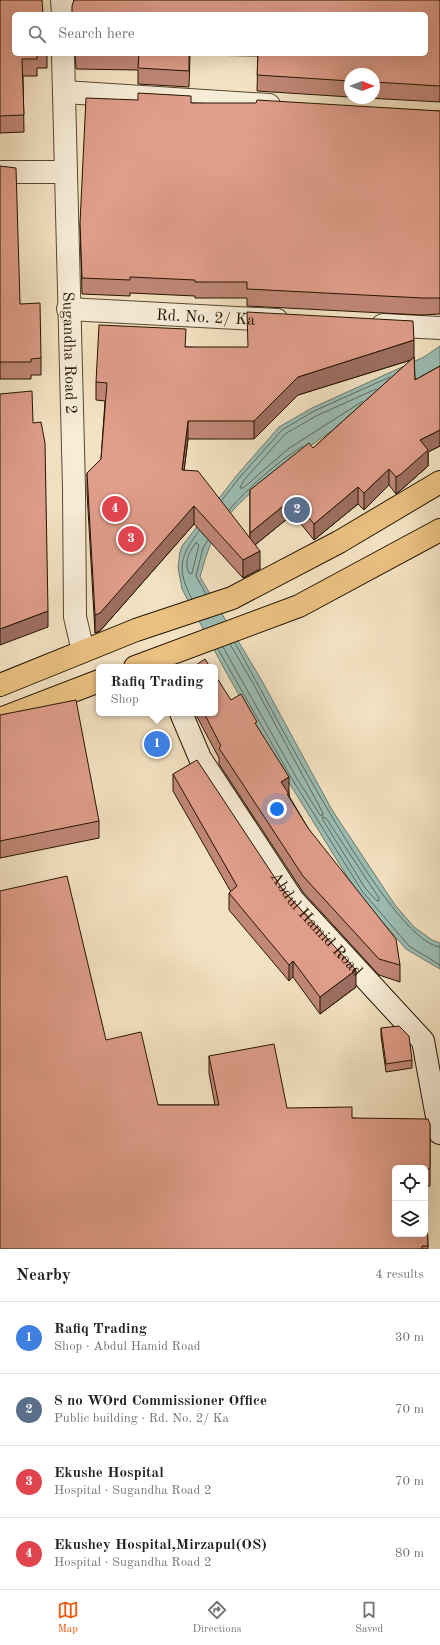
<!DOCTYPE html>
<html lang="en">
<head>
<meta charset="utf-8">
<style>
  :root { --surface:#fff; --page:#f6f6f6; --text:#222; --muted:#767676; --line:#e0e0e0; --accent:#ea580c }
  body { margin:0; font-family:"Old Standard TT",serif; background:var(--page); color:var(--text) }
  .controls { position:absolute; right:12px; bottom:12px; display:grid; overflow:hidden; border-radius:6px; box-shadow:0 4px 16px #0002 }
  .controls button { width:36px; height:36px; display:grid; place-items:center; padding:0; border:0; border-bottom:1px solid var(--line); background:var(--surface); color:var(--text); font:20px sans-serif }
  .compass { position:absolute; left:344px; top:68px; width:36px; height:36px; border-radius:50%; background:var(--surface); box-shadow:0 4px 16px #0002; rotate:90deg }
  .you { position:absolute; left:277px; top:809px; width:14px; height:14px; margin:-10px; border:3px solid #fff; border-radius:50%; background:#1a73e8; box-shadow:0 0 0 6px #1a73e833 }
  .badge { display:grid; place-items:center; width:26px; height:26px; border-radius:50%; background:var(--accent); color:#fff; font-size:13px; font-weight:700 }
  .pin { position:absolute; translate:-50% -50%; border:2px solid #fff; box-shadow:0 1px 4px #0006 }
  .popup { position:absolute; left:96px; top:664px; width:122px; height:52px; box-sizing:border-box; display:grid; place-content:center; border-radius:6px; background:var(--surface); filter:drop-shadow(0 1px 3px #0005); font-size:13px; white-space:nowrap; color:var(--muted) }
  .popup b { font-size:15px; color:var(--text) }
  .popup::after { content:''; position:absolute; left:50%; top:100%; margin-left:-8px; border:8px solid transparent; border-top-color:var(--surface) }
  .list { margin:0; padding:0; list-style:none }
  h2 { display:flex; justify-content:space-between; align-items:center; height:52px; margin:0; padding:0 16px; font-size:17px }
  h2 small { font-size:13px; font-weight:400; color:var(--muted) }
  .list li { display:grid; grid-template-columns:26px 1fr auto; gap:12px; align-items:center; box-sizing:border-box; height:72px; padding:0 16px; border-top:1px solid var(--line) }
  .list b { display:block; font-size:15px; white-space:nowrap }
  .list p { margin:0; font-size:13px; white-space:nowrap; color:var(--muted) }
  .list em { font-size:13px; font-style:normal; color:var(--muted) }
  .icon { flex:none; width:22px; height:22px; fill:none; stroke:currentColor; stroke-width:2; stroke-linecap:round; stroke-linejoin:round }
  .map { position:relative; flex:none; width:440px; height:1249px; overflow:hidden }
  .search { position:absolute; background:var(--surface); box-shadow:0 4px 16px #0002; left:12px; right:12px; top:12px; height:44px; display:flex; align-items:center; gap:10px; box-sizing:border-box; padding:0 14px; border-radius:6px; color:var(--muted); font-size:15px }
  .sheet { height:340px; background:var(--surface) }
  nav { display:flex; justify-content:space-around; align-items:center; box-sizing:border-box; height:56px; border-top:1px solid var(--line); background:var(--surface); font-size:11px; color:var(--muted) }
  nav a { display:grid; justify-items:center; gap:2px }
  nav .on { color:var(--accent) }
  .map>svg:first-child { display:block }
</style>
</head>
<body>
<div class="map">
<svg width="440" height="1249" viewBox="0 0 440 1249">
  <rect width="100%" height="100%" fill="#f3e2c2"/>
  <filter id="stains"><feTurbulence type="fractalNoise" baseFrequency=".005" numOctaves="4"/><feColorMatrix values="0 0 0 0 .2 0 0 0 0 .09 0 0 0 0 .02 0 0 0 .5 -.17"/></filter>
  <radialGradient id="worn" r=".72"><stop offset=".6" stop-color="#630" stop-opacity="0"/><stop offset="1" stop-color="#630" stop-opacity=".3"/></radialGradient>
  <path fill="#9bbdb4" stroke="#6c796c" d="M 440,346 L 440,367 C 379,400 318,436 265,481 C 248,495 230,510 219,529 C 209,544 205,559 200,577 L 262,681 L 332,810 L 395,905 L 414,927 L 432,940 L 440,943 L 440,969 L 406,949 L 358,894 L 288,781 L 226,672 L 182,589 L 178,567 L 180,552 L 182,546 L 237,475 L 279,427 L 312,408 L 424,357 Z"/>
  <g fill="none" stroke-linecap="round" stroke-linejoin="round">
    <g stroke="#60685a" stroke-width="1">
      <path d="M 363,401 L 288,449 L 243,488 L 240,488 L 244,480 L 285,434 L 316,416 L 376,389"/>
      <path d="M 222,500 L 240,477 L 282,430 L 314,411 L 390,377"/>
      <path d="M 229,510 C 250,486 276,463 303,446"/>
      <path d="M 196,543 L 199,545 L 192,573 L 190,574 C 183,564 189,551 196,543 Z"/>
      <path d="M 206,594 L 196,576 L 203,548 L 208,540"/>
      <path d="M 192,599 C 176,569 180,556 199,531"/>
      <path d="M 235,643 C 265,694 388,942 440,947"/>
      <path d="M 223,647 L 296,777 L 320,815 L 322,816 L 323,813 L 254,685 L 230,644"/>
      <path d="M 218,649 L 292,779 L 362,891 L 409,946 L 440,965"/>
      <path d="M 323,817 L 326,818 L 379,898 L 379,901 L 376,900 L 365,888 L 323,820 Z"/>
    </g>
    <g stroke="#584830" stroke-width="24">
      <g id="street">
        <path d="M 62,0 L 63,14"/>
        <path id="s1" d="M 63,54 L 74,488 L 75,617 L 83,651"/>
        <path d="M 64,92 L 269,105"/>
        <path d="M 0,172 L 65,172"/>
        <path id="s2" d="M 68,309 L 277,320"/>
        <path d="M 383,325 L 440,328"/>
      </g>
    </g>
    <g stroke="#251400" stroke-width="24">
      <g id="secondary">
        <path id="s3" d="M 181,713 L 200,758 L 293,900 L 423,1041 L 440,1133"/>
      </g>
    </g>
    <g stroke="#251400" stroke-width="24">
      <g id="primary">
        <path d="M 135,667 L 299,606 L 440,530"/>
        <path d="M 0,685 L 136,630 L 232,598 L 339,542 L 440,482"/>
        <path d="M 0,719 L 99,681"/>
      </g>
    </g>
    <use href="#street" stroke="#f7ecd7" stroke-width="22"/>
    <use href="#secondary" stroke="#f7ecd7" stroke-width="22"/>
    <use href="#primary" stroke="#eac181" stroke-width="22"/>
  </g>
  <g fill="#c08777" stroke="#251400" fill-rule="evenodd">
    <path d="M 0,0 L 14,54 L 47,54 L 47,68 L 37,68 L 37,76 L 23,76 L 24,132 L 0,133 Z"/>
    <path d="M 74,0 L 440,0 L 440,102 L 367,98 L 374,98 L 374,74 L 350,74 L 350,97 L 257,91 L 258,56 L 190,55 L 189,87 L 138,84 L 138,70 L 76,69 L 75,54 L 426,54 L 74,1 Z"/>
    <path d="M 191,103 L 440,111 L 440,314 L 422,315 L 247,306 L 247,298 L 195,298 L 195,296 L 130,293 L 130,296 L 82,294 L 80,223 Z"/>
    <path d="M 0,166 L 20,304 L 41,358 L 41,375 L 31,375 L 31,379 L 0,379 Z"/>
    <path d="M 186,347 L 414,357 L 415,380 L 440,366 L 440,446 L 428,452 L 428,466 L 401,490 L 396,494 L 389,485 L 364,510 L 358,504 L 314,540 L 293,514 L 255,545 L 260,569 L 243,578 L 194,524 L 100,631 L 95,633 L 87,492 L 87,473 L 101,459 L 105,401 L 96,400 L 96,382 ZM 411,360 L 313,448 L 250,490 L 250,538 L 184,470 L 188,439 L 254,439 L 298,395 Z"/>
    <path d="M 231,700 L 257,727 L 289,794 L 289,796 L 308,828 L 400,965 L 400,982 L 379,975 L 303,892 L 219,764 L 219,758 L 195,713 L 215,713 Z"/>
    <path d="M 0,715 L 99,821 L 99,838 L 0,858 Z"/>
    <path d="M 173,774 L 283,890 L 356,987 L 320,1014 L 293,977 L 289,981 L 229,910 L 229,893 L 231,892 L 173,791 Z"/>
    <path d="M 381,1028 L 412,1060 L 412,1068 L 386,1072 L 381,1036 Z"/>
    <path d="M 106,1040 L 158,1105 L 215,1105 L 209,1073 L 209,1056 L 287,1108 L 352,1118 L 430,1124 L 430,1186 L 426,1186 L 428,1249 L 0,1249 Z"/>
  </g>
  <g fill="#9c6e61" stroke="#251400">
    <path d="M 414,340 L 414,359 L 298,395 L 254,439 L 254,421 L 298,377 Z"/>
    <path d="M 188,421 L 188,439 L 182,488 L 182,470 Z"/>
    <path d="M 440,430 L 440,446 L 428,452 L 428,466 L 401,490 L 396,494 L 396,477 L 420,440 Z"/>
    <path d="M 389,469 L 389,485 L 364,510 L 364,493 Z"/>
    <path d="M 358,487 L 358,504 L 314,540 L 314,524 Z"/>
    <path d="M 293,498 L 293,514 L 250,549 L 250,533 Z"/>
    <path d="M 194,506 L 194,524 L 100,631 L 95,633 L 95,615 Z"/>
    <path d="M 260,551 L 260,569 L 243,578 L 243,560 Z"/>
    <path d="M 48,611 L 48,627 L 0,645 L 0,629 Z"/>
    <path d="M 289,777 L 289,810 L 281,782 Z"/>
    <path d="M 293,961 L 293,977 L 289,981 L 289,965 Z"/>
    <path d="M 356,970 L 356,987 L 320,1014 L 320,997 Z"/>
  </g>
  <g fill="#df9d8a" stroke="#251400" fill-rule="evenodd">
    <path d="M 0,0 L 42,0 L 43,14 L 14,14 L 14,54 L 37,54 L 37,59 L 22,59 L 24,115 L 0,116 Z"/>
    <path d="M 74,0 L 440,0 L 440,86 L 374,82 L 374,74 L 350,74 L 350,81 L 257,75 L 258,54 L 426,54 L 426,14 L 72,14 L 72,6 Z"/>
    <path d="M 139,54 L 189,54 L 189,71 L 138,68 Z"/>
    <path d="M 138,93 L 191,96 L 191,103 L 256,103 L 257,100 L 440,111 L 440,298 L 422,298 L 247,289 L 247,282 L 195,282 L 195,280 L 130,277 L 130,280 L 82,278 L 80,223 L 86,98 L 138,100 Z"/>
    <path d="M 0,166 L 16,168 L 20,304 L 40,303 L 41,358 L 31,359 L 31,362 L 0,362 Z"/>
    <path d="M 247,312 L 413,321 L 414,340 L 298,377 L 254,421 L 188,421 L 182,470 L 198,471 L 260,551 L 243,560 L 194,506 L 100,613 L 95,615 L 87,473 L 101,459 L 107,383 L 96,382 L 99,325 L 186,329 L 185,347 L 248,347 Z"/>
    <path d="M 414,357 L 415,380 L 440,366 L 440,430 L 420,440 L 428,450 L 401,474 L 396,477 L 389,469 L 364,493 L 358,487 L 314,524 L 293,498 L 250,533 L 250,490 L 309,443 L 313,448 Z"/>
    <path d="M 32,391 L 33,423 L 41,422 L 45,443 L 48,611 L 0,629 L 0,394 Z"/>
    <path d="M 205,659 L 210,667 L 193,667 Z"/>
    <path d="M 215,675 L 231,700 L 241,694 L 257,722 L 255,723 L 289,777 L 281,782 L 289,794 L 287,794 L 308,828 L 396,939 L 400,965 L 379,959 L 303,876 L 219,748 L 221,746 L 204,713 L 215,713 Z"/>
    <path d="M 76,700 L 99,821 L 0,841 L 0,715 Z"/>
    <path d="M 197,760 L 283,890 L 356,970 L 320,997 L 293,961 L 289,965 L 229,893 L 237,886 L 173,774 Z"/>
    <path d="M 67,876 L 106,1040 L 141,1032 L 158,1105 L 219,1105 L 209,1056 L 274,1044 L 287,1108 L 352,1107 L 352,1118 L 428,1119 L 430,1124 L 430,1169 L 425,1169 L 428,1246 L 422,1246 L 422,1249 L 0,1249 L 0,891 ZM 395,1168 L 425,1168 L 425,1234 L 395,1234 Z"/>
    <path d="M 399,1026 L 409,1036 L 412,1060 L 386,1064 L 381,1028 Z"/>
  </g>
  <g text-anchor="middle" stroke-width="3" stroke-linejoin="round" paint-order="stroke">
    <g font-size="16" fill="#251400" stroke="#f7ecd7">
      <text dy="6" stroke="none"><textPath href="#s2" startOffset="138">Rd. No. 2/ Ka</textPath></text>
      <text dy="6" stroke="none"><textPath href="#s1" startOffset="299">Sugandha Road 2</textPath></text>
      <text dy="6" stroke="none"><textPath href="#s3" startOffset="252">Abdul Hamid Road</textPath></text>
    </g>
  </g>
  <rect width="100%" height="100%" filter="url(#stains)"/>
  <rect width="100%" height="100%" fill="url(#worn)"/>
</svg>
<div class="controls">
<button><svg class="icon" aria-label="locate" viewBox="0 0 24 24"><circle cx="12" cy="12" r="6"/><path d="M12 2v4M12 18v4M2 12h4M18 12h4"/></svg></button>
<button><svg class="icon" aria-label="layers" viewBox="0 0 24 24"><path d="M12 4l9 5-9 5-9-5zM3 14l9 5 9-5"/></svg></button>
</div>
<svg class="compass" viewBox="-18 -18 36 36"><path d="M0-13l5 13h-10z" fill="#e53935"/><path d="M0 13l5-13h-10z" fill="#767676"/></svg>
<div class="you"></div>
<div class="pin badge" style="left:157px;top:744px;background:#3f7fe0">1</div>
<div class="popup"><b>Rafiq Trading</b>Shop</div>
<div class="pin badge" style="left:297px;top:510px;background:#5c6f8a">2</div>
<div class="pin badge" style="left:131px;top:539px;background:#e0444e">3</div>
<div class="pin badge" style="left:115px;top:509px;background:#e0444e">4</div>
<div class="search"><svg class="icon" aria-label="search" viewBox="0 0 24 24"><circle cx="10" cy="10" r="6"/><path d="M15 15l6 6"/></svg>Search here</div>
</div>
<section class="sheet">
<h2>Nearby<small>4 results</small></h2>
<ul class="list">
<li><span class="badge" style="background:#3f7fe0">1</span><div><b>Rafiq Trading</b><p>Shop · Abdul Hamid Road</p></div><em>30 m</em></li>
<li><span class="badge" style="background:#5c6f8a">2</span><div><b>8 no WOrd Commissioner Office</b><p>Public building · Rd. No. 2/ Ka</p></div><em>70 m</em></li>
<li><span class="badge" style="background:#e0444e">3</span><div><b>Ekushe Hospital</b><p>Hospital · Sugandha Road 2</p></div><em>70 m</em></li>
<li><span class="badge" style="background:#e0444e">4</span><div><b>Ekushey Hospital,Mirzapul(OS)</b><p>Hospital · Sugandha Road 2</p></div><em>80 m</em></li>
</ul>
</section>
<nav>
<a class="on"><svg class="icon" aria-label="map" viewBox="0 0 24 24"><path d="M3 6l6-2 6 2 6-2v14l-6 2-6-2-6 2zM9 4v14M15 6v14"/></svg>Map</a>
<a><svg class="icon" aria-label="directions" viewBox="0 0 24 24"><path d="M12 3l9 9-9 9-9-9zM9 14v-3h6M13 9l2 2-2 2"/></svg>Directions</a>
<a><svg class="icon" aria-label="saved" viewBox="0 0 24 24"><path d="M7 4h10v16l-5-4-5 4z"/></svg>Saved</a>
</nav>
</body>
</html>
